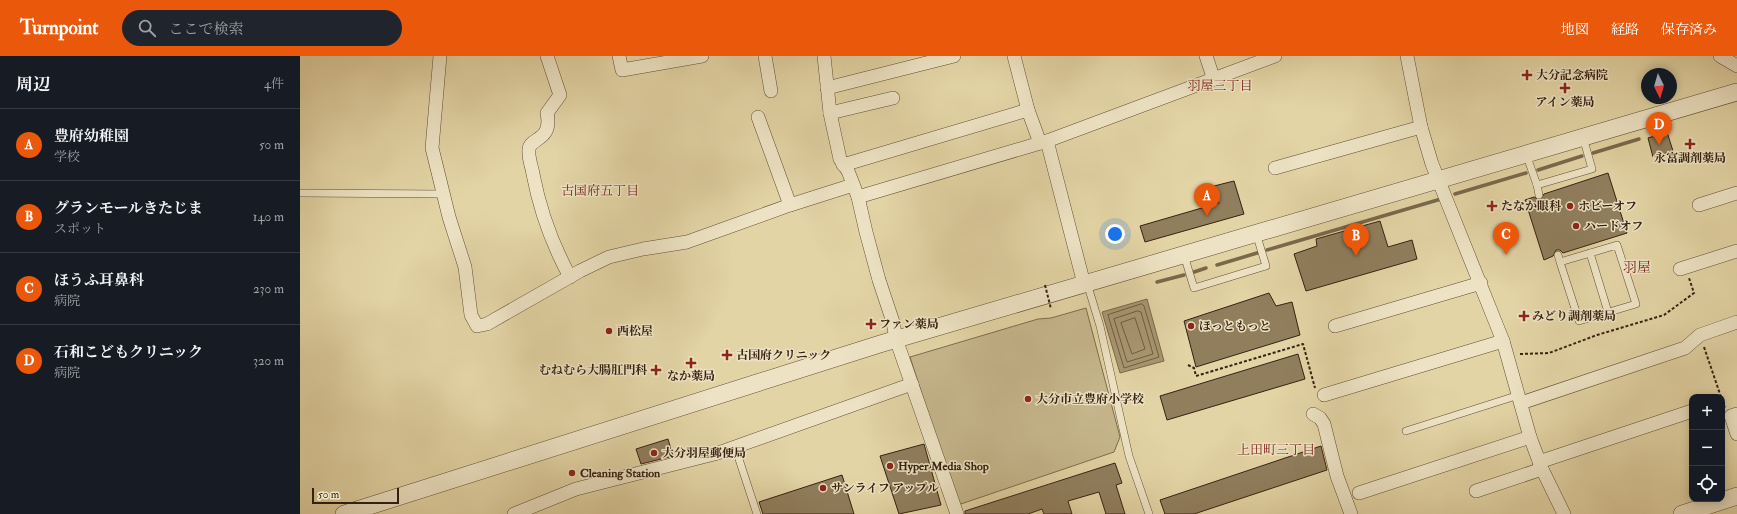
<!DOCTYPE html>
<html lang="ja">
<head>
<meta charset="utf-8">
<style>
  :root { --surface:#171b24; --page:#20242c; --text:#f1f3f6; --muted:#9ea1a6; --line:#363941; --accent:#ea580c }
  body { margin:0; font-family:"IM FELL Double Pica","Noto Serif JP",serif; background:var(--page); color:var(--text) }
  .controls { position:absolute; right:12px; bottom:12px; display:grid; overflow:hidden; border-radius:8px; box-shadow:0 2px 10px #0003 }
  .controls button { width:36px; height:36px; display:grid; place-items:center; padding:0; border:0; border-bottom:1px solid var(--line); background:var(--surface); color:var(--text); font:20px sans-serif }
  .compass { position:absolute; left:1341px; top:12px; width:36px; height:36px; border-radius:50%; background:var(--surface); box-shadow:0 2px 10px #0003; rotate:175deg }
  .scale { position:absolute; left:12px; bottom:10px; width:87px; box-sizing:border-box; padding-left:4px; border:2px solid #362110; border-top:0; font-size:11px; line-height:14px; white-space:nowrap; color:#362110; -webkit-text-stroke:3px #ede3c4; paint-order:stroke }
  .you { position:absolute; left:815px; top:178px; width:14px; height:14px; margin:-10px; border:3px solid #fff; border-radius:50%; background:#1a73e8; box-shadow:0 0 0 6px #1a73e833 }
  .badge { display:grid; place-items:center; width:26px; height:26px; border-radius:50%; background:var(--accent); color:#fff; font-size:13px; font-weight:700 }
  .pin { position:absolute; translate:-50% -33px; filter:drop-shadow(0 1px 2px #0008) }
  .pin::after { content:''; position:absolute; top:21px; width:14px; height:12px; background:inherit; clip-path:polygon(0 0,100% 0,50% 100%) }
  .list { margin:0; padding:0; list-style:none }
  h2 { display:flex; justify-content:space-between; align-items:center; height:52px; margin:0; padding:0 16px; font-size:17px }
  h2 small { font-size:13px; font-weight:400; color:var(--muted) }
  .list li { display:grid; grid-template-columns:26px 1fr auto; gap:12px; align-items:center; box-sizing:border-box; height:72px; padding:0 16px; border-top:1px solid var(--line) }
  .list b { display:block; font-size:15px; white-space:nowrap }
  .list p { margin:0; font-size:13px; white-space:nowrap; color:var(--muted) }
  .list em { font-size:13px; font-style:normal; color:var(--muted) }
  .icon { flex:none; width:22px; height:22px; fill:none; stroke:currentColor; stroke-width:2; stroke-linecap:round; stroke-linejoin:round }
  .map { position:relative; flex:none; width:1437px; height:458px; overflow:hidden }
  header { display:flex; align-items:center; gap:24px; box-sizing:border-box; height:56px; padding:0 20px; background:var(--accent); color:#fff }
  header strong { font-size:19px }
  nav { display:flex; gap:22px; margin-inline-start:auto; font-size:14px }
  .search { width:280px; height:36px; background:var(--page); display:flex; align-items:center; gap:10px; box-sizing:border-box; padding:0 14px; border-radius:22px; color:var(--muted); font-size:15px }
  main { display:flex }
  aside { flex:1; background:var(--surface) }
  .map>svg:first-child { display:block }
</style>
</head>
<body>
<header>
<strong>Turnpoint</strong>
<div class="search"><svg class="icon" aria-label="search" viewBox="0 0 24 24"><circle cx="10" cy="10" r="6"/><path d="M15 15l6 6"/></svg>ここで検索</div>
<nav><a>地図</a><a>経路</a><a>保存済み</a></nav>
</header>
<main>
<aside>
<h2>周辺<small>4件</small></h2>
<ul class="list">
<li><span class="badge">A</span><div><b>豊府幼稚園</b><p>学校</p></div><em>50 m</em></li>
<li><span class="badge">B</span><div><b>グランモールきたじま</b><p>スポット</p></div><em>140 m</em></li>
<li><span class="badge">C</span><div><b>ほうふ耳鼻科</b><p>病院</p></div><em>230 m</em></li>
<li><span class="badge">D</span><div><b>石和こどもクリニック</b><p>病院</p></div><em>320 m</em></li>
</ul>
</aside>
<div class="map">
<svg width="1437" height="458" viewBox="0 0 1437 458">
  <rect width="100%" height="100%" fill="#e3d4a5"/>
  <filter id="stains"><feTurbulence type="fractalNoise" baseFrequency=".005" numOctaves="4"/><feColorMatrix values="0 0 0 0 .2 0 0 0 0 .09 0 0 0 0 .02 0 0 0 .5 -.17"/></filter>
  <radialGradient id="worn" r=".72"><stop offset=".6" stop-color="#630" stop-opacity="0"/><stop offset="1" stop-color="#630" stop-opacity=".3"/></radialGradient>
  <path fill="#c6b68c" stroke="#7e6c4e" d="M 786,252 L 820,381 L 814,396 L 658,449 L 610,301 L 738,263 L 751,262 Z"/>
  <path fill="#a89772" stroke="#7a684b" d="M 847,243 L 864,305 L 820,317 L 802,256 Z"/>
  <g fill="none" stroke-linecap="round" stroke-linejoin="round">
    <g stroke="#6f5c41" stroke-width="1">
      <path d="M 842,248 L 844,250 L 859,301 L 824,312 L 808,259 Z"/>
      <path d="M 838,255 L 841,256 L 853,298 L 827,306 L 814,263 Z"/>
      <path d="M 835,262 L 845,293 L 832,298 L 821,267 Z"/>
    </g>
    <g stroke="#7a684b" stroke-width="3.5">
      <path d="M 1293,97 L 1339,83"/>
      <path d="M 1238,114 L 1282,100"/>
      <path d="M 1155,138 L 1226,117"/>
      <path d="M 967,194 L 1141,143"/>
      <path d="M 917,209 L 957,197"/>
      <path d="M 894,216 L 906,212"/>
      <path d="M 857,226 L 884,219"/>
    </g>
  </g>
  <g fill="#907e5d" stroke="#362110">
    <path d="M 1367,76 L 1373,95 L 1353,101 L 1348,82 Z"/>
    <path d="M 1308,117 L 1327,177 L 1263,197 L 1260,194 L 1256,194 L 1253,200 L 1244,204 L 1225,144 L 1234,141 L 1240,144 L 1244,138 Z"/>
    <path d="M 934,125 L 944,158 L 845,186 L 840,170 L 919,147 L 914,130 Z"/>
    <path d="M 1080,165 L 1088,191 L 1112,184 L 1117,203 L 1006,235 L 994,198 L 1017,190 L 1016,183 Z"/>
    <path d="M 969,237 L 976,250 L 992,246 L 1000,279 L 896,311 L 884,265 Z"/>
    <path d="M 998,298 L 1005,323 L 867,364 L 860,340 Z"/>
    <path d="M 368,383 L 373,400 L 341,408 L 336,393 Z"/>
    <path d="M 624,388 L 641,449 L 599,458 L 580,400 Z"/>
    <path d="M 1021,390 L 1027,414 L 894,458 L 865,458 L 860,444 Z"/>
    <path d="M 815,407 L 822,427 L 816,429 L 825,458 L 806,458 L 799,436 L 768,445 L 772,458 L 744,458 L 742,453 L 728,458 L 665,458 L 665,455 Z"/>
    <path d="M 542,419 L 554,458 L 463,458 L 459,446 Z"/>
  </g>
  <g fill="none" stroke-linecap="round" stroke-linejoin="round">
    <g stroke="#614e35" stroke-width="8">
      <g id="service">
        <path d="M 1226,98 L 1237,129 L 1292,113 L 1283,81"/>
        <path d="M 1237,129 L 1239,139"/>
        <path d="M 0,137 L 143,138"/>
        <path d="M 1290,197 L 1308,256"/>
        <path d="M 884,199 L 894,232 L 966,210 L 956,177"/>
        <path d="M 1258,199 L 1260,206 L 1279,265 L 1336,248 L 1317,189 L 1260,206"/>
        <path d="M 787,227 L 800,270 L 829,400 L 849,458"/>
        <path d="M 1106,375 L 1219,339"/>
        <path d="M 435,391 L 457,458"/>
      </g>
    </g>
    <g stroke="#614e35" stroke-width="14">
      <g id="minor">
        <path d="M 140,0 L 132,92 L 149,161 L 165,211 L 171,259 L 177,270 L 187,268 L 280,215 L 309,201 L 343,193 L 387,186 L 490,149 L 553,129"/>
        <path d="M 247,0 L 260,39 L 247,57 C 253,86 229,81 229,94 C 228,102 232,111 233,118 C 240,155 252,188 270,221"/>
        <path d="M 319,0 L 322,14 L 402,0"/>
        <path d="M 465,0 L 471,35"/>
        <path d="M 524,0 L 530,57 L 540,103 L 548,115 L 558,141 L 566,176 L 579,224 L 593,266 L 596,283 L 657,458"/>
        <path d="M 714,0 L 728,54 L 740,87"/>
        <path d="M 906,0 L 914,24"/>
        <path d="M 1107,0 L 1121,71 L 1132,108 L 1203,285 L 1230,381 L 1242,413 L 1264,458"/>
        <path d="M 1420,0 L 1437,10"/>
        <path d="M 527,32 L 654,0"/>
        <path d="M 530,57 L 593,42"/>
        <path d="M 458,61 L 490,149"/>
        <path d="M 747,85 L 784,228"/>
        <path d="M 543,109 L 728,54"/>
        <path d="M 975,112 L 1121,71"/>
        <path d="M 558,141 L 747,85 L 975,0"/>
        <path d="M 1399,149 L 1437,137"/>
        <path d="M 1380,213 L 1437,195"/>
        <path d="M 1035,270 L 1181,227"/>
        <path d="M 1024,339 L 1203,285"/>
        <path d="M 1221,347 L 1385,292 L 1400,279 L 1437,266"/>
        <path d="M 1013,358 L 1020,362 L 1024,368 L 1037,420 L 1051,458"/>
        <path d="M 1437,358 L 1431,360 L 1437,378"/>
        <path d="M 1239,406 L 1392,355"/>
        <path d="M 1176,435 L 1242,413"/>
        <path d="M 1059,437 L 1230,381"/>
        <path d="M 214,458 L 276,433 L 418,397 L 612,328"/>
      </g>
    </g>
    <g stroke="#614e35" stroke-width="18">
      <g id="tertiary">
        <path d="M 44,458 L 580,288 L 1437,36"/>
        <path d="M 1382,458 L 1437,440"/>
      </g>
    </g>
    <g stroke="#362110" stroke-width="2" stroke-dasharray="3 2" stroke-linecap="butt">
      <path d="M 1404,291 L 1421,341"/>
      <path d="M 1220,298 L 1249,297 L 1297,279 L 1364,259 L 1394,237 L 1389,222"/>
      <path d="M 888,309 L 894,312 L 896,320 L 1003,288 L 1015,332"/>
      <path d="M 1422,344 L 1425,352"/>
    </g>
    <use href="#service" stroke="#ede3c4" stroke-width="7"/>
    <use href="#minor" stroke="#ede3c4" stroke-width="13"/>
    <use href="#tertiary" stroke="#ede3c4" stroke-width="17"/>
    <path stroke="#362110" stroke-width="2" stroke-dasharray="3 2" stroke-linecap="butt" d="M 745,229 L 751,253"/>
  </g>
  <g fill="#8f2418" stroke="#ede3c4" stroke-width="1.5">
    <path d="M1225 13h4v4h4v4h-4v4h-4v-4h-4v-4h4z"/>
    <path d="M1263 26h4v4h4v4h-4v4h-4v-4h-4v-4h4z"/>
    <path d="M1388 82h4v4h4v4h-4v4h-4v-4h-4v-4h4z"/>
    <path d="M1190 144h4v4h4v4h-4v4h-4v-4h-4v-4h4z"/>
    <circle cx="1270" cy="150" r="4"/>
    <circle cx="1276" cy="170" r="4"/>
    <path d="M1222 254h4v4h4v4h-4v4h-4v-4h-4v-4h4z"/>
    <path d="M569 262h4v4h4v4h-4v4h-4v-4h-4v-4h4z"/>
    <circle cx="891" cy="270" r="4"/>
    <circle cx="309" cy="275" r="4"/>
    <path d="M425 293h4v4h4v4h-4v4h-4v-4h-4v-4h4z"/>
    <path d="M389 301h4v4h4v4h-4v4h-4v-4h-4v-4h4z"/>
    <path d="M354 308h4v4h4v4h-4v4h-4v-4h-4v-4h4z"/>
    <circle cx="728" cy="343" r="4"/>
    <circle cx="354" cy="397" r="4"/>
    <circle cx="590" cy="410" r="4"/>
    <circle cx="272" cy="417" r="4"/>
    <circle cx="523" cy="432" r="4"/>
  </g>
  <g text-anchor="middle" stroke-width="3" stroke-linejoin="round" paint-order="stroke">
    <g font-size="12" font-weight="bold" fill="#362110" stroke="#ede3c4" text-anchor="start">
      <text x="1236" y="23">大分記念病院</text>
      <text x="1265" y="50" text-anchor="middle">アイン薬局</text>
      <text x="1390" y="106" text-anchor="middle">永富調剤薬局</text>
      <text x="1201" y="154">たなか眼科</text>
      <text x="1278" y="154">ホビーオフ</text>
      <text x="1284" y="174">ハードオフ</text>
      <text x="1232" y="264">みどり調剤薬局</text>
      <text x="579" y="272">ファン薬局</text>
      <text x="899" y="274">ほっともっと</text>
      <text x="317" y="279">西松屋</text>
      <text x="436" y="303">古国府クリニック</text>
      <text x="347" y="318" text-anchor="end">むねむら大腸肛門科</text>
      <text x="391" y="324" text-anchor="middle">なか薬局</text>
      <text x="736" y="347">大分市立豊府小学校</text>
      <text x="362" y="401">大分羽屋郵便局</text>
      <text x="598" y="414">Hyper Media Shop</text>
      <text x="280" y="421">Cleaning Station</text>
      <text x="531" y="436">サンライフ アップル</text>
    </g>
    <g font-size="13" fill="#7a1f14" stroke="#ede3c4">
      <text x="920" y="34">羽屋三丁目</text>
      <text x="300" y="139">古国府五丁目</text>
      <text x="976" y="398">上田町三丁目</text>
    </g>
    <g font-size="14" fill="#7a1f14" stroke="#ede3c4">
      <text x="1337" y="216">羽屋</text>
    </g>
  </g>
  <rect width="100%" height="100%" filter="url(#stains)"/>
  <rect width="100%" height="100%" fill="url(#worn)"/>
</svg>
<div class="controls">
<button>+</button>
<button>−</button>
<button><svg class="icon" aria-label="locate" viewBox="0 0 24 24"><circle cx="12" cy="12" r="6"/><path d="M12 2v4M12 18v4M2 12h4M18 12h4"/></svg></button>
</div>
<svg class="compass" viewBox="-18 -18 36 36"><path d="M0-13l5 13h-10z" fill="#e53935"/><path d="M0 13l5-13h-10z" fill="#9ea1a6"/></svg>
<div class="scale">50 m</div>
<div class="you"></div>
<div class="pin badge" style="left:907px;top:160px">A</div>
<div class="pin badge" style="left:1056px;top:200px">B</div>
<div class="pin badge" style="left:1206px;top:199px">C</div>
<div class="pin badge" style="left:1359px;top:89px">D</div>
</div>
</main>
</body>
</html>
